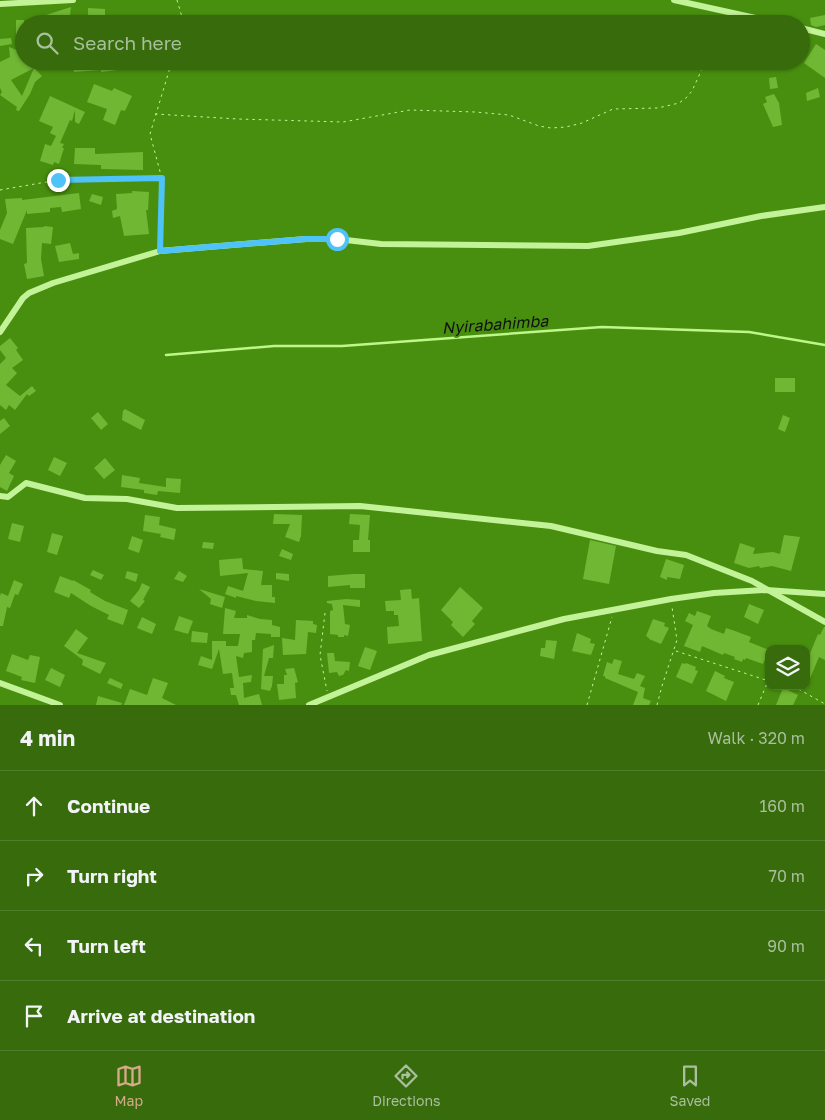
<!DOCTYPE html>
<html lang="en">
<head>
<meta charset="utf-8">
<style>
  :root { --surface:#376b0b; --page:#427319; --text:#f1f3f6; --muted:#aabf9d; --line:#517e2c; --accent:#d6ab8b }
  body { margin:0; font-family:"Golos Text",sans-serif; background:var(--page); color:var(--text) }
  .controls { position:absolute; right:15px; bottom:15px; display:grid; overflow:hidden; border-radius:10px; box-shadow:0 1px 4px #0004 }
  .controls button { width:45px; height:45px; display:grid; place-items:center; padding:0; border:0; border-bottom:1px solid var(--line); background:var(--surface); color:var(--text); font:25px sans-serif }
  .stop { position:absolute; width:15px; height:15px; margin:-11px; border:4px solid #4fc3f7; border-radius:50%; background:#fff }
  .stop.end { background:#4fc3f7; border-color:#fff; box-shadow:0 1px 5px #0008 }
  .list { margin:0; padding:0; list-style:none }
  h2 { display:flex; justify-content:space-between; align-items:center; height:65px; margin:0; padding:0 20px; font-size:21px }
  h2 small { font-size:16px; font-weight:400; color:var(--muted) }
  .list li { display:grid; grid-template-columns:32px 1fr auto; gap:15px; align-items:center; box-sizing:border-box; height:70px; padding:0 20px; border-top:1px solid var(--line) }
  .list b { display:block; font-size:19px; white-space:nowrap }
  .list em { font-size:16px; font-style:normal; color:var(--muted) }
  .icon { flex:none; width:28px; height:28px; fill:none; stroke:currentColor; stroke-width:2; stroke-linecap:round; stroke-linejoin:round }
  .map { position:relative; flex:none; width:825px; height:705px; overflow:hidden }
  .search { position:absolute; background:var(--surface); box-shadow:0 1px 4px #0004; left:15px; right:15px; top:15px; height:55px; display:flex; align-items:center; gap:12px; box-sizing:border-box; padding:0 18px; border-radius:28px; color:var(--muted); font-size:19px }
  .sheet { height:345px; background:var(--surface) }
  nav { display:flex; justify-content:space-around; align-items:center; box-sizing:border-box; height:70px; border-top:1px solid var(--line); background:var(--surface); font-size:14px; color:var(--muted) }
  nav a { display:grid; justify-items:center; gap:2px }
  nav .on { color:var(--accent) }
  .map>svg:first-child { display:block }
</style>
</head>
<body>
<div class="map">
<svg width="825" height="705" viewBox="0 0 825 705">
  <rect width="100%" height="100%" fill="#498f0f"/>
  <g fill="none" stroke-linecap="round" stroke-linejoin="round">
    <path stroke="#bef789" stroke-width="2.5" d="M 166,355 L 274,346 L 342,346 L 602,327 L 749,332 L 825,345"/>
  </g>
  <g fill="#70b734" fill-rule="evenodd">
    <path d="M 71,7 L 69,24 L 47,24 L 46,15 Z"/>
    <path d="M 88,8 L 105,9 L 105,19 L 123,16 L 124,24 L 88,24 Z"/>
    <path d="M 825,15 L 825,25 L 816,27 L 811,25 L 810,18 Z"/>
    <rect x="16" y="20" width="8" height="14"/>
    <path d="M 11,38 L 12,44 L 0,46 L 0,39 Z"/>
    <path d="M 816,44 L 825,50 L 825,78 L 804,63 Z"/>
    <path d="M 9,47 L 24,53 L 24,61 L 47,61 L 34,68 L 42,76 L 35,82 L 30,94 L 19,111 L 16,110 L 17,107 L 0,95 L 2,92 L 0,88 L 0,62 L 10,57 ZM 34,68 L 22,96 L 11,80 Z"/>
    <path d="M 73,61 L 124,61 L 125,69 L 101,72 L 101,70 L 74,72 Z"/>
    <path d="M 776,77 L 778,88 L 770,89 L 769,78 Z"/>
    <path d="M 94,84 L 112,91 L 114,88 L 132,96 L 125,111 L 121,110 L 115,125 L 103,120 L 107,109 L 87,102 Z"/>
    <path d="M 818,88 L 820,97 L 807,101 L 806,93 Z"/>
    <path d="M 774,94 L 779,103 L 782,125 L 773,127 L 763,104 L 767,102 L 765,97 Z"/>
    <path d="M 50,96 L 85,112 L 79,124 L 75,122 L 75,110 L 72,121 L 70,120 L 60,143 L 64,144 L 62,148 L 64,148 L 59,164 L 54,162 L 53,165 L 40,161 L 45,144 L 51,146 L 56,136 L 50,133 L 53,127 L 39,121 Z"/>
    <path d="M 75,148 L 95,148 L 95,154 L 143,152 L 143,170 L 101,169 L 101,165 L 74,164 Z"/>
    <path d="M 132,191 L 149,192 L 148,210 L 146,210 L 149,234 L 124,236 L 120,216 L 113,218 L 112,211 L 117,209 L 116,194 L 132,193 Z"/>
    <path d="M 79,193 L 81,209 L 62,212 L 61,207 L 50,208 L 50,212 L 27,214 L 27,210 L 13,244 L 0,239 L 0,230 L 7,213 L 5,199 L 22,198 L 22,200 Z"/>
    <path d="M 92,194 L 103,197 L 101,205 L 89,201 Z"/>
    <path d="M 44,226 L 53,227 L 51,244 L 42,243 L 41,259 L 44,276 L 27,279 L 24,264 L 27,263 L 26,228 L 44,227 Z"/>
    <path d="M 70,243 L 73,254 L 79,253 L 79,259 L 59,262 L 55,246 Z"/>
    <path d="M 10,338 L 18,348 L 16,350 L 23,360 L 12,368 L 17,373 L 6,385 L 20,396 L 32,386 L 36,391 L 29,396 L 27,394 L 15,410 L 9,405 L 6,410 L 0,405 L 0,364 L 6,358 L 0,350 L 0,346 Z"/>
    <rect x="775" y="378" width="20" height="14"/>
    <path d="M 125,409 L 145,420 L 141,430 L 122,420 L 123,411 Z"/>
    <path d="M 98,412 L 108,424 L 101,430 L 91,418 Z"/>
    <path d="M 783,415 L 790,418 L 785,432 L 778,429 Z"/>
    <path d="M 4,418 L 10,426 L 0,434 L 0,421 Z"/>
    <path d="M 6,455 L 16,461 L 9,473 L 14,476 L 7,491 L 0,487 L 0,465 Z"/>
    <path d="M 54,457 L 67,463 L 60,476 L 48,470 Z"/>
    <path d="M 105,458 L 115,470 L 104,479 L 94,468 Z"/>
    <path d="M 122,475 L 140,478 L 139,483 L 166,487 L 166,478 L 181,479 L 180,493 L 158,491 L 157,495 L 144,493 L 144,490 L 121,487 Z"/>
    <path d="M 274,514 L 302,515 L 301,536 L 299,542 L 285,537 L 290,524 L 273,524 Z"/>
    <path d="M 350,514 L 370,515 L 368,540 L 370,540 L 370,552 L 353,552 L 353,540 L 359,540 L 360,525 L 349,524 Z"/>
    <path d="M 145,515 L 160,517 L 159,525 L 176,529 L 174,540 L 160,537 L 161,534 L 143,531 Z"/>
    <path d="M 12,523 L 24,526 L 20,542 L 8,539 Z"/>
    <path d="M 52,533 L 63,536 L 57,555 L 47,552 Z"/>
    <path d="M 784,535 L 800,537 L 791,571 L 772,566 L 760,568 L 759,566 L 749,568 L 734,563 L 740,543 L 755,548 L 753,554 L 773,552 L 780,554 Z"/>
    <path d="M 132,536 L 143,540 L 139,553 L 128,549 Z"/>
    <path d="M 590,540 L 616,546 L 609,584 L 583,579 Z"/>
    <path d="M 203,542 L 214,543 L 213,549 L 202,548 Z"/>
    <path d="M 282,549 L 293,554 L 291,560 L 279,556 Z"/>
    <path d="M 242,558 L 243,569 L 263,571 L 261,585 L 272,585 L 272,597 L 275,597 L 275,603 L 256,601 L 236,596 L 236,598 L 225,594 L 228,586 L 243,591 L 248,573 L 220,576 L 219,560 Z"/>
    <path d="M 666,559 L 684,565 L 680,579 L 667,577 L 667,580 L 660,577 Z"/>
    <path d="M 93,570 L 104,575 L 101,580 L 90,575 Z"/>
    <path d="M 127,571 L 138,574 L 136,582 L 125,578 Z"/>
    <path d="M 179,571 L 187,576 L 183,582 L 174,579 Z"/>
    <path d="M 276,573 L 289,574 L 289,581 L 276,579 Z"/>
    <path d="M 353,574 L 365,574 L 365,588 L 350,588 L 350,585 L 328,587 L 328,576 Z"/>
    <path d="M 60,576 L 73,581 L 73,580 L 91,590 L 90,592 L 105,601 L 128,610 L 123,625 L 107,619 L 109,615 L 91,606 L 71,593 L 69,598 L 54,592 Z"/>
    <path d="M 14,580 L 23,584 L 18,595 L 15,594 L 10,608 L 7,607 L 3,626 L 0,626 L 0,596 L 1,593 L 8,596 Z"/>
    <path d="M 142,583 L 150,587 L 143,600 L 145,601 L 139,608 L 130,601 L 139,590 Z"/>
    <path d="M 460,587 L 483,608 L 472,621 L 475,624 L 463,637 L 451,625 L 453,622 L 441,610 Z"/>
    <path d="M 199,589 L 225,597 L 222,608 L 210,604 L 211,599 Z"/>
    <path d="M 411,589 L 412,599 L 419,598 L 422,641 L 388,644 L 387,627 L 399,626 L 398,615 L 394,615 L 394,611 L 386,611 L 385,601 L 401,600 L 400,590 Z"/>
    <path d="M 346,599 L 360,600 L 360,607 L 343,605 L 345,624 L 350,625 L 348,636 L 344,635 L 344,637 L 338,637 L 338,635 L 330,634 L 330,611 L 333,610 L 332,604 L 327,603 L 327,601 Z"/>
    <path d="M 749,604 L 764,610 L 758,624 L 744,617 Z"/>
    <path d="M 225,608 L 236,611 L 234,618 L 247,618 L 247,615 L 260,619 L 272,620 L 272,625 L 280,627 L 280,637 L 271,637 L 271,634 L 256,633 L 255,640 L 252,640 L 252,652 L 244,653 L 243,658 L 236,656 L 239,677 L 252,675 L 251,682 L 243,683 L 244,698 L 259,694 L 262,705 L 239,705 L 236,695 L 231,695 L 230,688 L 234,688 L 232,673 L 223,674 L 219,649 L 212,669 L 198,665 L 201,656 L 212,660 L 212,641 L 226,641 L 226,646 L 238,646 L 240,634 L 223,634 Z"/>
    <path d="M 697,611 L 711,616 L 707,626 L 711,629 L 724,634 L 726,628 L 735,631 L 751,637 L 749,642 L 769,650 L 763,664 L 746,658 L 745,660 L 743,659 L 742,662 L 734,659 L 735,657 L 724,653 L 723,655 L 702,646 L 700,652 L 684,646 L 693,625 L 685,621 L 689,613 L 695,616 Z"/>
    <path d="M 179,616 L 193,621 L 188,634 L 174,630 Z"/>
    <path d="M 142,617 L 156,624 L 152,634 L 137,628 Z"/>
    <path d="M 653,619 L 665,623 L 664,626 L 669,628 L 661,644 L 649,639 L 649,638 L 646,636 Z"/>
    <path d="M 296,620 L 313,621 L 313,624 L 317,625 L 316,633 L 308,632 L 306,654 L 283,655 L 282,638 L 295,640 Z"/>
    <path d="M 824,627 L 825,627 L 825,660 L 819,657 L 806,688 L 806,663 L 818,634 L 820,635 Z"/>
    <path d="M 76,629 L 88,638 L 77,653 L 106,663 L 100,674 L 82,665 L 83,660 L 64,646 Z"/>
    <path d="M 192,631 L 208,633 L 207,643 L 191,642 Z"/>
    <path d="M 577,633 L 591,639 L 590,643 L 595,644 L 591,655 L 572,651 Z"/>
    <path d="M 546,640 L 557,641 L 554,659 L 540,656 L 541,648 L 545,648 Z"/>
    <path d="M 274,645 L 273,658 L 269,658 L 264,676 L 273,676 L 272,686 L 270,691 L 261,689 L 263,649 Z"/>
    <path d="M 365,647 L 377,651 L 370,670 L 358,666 Z"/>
    <path d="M 327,653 L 334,653 L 335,661 L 350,662 L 349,671 L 346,670 L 343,675 L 339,676 L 337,672 L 329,673 Z"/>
    <path d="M 12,654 L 28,660 L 30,655 L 40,657 L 35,683 L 21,680 L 22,677 L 6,671 Z"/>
    <path d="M 614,659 L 622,661 L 618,674 L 634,679 L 637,673 L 645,676 L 640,686 L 645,688 L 643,698 L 651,701 L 649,705 L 633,705 L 638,692 L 605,678 L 605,676 L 603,676 L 607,662 L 612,664 Z"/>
    <path d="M 682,663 L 685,664 L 686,663 L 696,667 L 695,670 L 698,671 L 692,684 L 676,677 Z"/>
    <path d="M 51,668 L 65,675 L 60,687 L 45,680 Z"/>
    <path d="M 294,668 L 298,682 L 295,683 L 296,698 L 279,700 L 277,684 L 284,684 L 284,675 L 287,675 L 285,669 Z"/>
    <path d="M 715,671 L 725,676 L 724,678 L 734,682 L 726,701 L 706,691 Z"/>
    <path d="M 110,678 L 123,684 L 121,689 L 107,683 Z"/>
    <path d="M 153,678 L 168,683 L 162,698 L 176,705 L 124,705 L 130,689 L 147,695 Z"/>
    <path d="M 783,688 L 798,695 L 793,705 L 776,705 Z"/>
    <path d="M 98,696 L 122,703 L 121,705 L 96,705 Z"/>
  </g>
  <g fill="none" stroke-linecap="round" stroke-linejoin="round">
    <g stroke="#c3f398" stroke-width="1" stroke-dasharray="2.5 4" stroke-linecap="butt">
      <path d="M 177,0 L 184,24"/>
      <path d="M 155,114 L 238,119 L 343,122 L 410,110 L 475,112 L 509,115 L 539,126 L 551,128 L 566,127 L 582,123 L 613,109 L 658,108 L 679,103 L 686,98 L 692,91 L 702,69 L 715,61"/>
      <path d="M 0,190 L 58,180 L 161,179"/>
      <path d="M 160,243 L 162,179 L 150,134 L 172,61"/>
      <path d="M 325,613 L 320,655 L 327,691"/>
      <path d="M 676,651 L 769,681"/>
      <path d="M 793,686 L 825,704"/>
      <path d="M 587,705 L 612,617"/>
      <path d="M 657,705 L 662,686 L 677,640 L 672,607"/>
      <path d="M 758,705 L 768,681"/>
    </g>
    <g stroke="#c3f398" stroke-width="6">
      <path d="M 674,0 L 783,24"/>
      <path d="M 0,4 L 73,0"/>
      <path d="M 801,28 L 825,34"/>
      <path d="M 0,332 L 23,298 L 29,293 L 53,283 L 160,251 L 306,239 L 337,239 L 381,244 L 588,246 L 679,233 L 761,216 L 825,207"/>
      <path d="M 0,496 L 8,497 L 26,483 L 85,498 L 127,499 L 177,508 L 360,506 L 551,526 L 657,551 L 686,555 L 752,581 L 825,622"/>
      <path d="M 0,683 L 60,705"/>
      <path d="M 309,705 L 429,655 L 564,619 L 671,599 L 714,593 L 766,590 L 825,594"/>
    </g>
  </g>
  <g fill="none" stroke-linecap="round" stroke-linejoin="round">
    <path stroke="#4fc3f7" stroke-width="6" d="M 58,180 L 162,178 L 160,251 L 306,239 L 337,239"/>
  </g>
  <g text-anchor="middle" stroke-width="4" stroke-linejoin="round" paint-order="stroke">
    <g font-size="16" font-style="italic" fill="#111" stroke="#498f0f">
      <text transform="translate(495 324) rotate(-4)" y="6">Nyirabahimba</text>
    </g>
  </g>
</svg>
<div class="controls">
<button><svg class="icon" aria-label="layers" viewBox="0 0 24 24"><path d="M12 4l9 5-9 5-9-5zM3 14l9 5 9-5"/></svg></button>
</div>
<div class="stop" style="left:337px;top:239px"></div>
<div class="stop end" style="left:58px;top:180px"></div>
<div class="search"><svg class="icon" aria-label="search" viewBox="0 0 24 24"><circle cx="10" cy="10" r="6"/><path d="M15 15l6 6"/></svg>Search here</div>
</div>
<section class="sheet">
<h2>4 min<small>Walk · 320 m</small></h2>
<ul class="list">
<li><svg class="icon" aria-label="ahead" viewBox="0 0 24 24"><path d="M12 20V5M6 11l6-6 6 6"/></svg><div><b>Continue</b></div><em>160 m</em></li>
<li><svg class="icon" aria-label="right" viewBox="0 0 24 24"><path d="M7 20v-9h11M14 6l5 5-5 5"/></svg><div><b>Turn right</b></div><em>70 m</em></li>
<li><svg class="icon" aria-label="left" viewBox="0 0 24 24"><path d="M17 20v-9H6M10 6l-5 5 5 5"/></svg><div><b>Turn left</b></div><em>90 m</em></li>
<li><svg class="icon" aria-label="arrive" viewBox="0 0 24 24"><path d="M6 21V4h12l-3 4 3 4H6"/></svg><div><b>Arrive at destination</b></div></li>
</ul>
</section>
<nav>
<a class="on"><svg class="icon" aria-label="map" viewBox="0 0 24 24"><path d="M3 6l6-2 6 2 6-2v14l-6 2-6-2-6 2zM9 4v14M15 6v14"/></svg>Map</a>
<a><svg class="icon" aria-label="directions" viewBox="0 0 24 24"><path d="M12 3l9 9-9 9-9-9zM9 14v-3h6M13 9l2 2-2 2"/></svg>Directions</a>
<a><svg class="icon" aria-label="saved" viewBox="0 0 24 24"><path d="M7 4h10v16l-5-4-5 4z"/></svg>Saved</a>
</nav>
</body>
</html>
